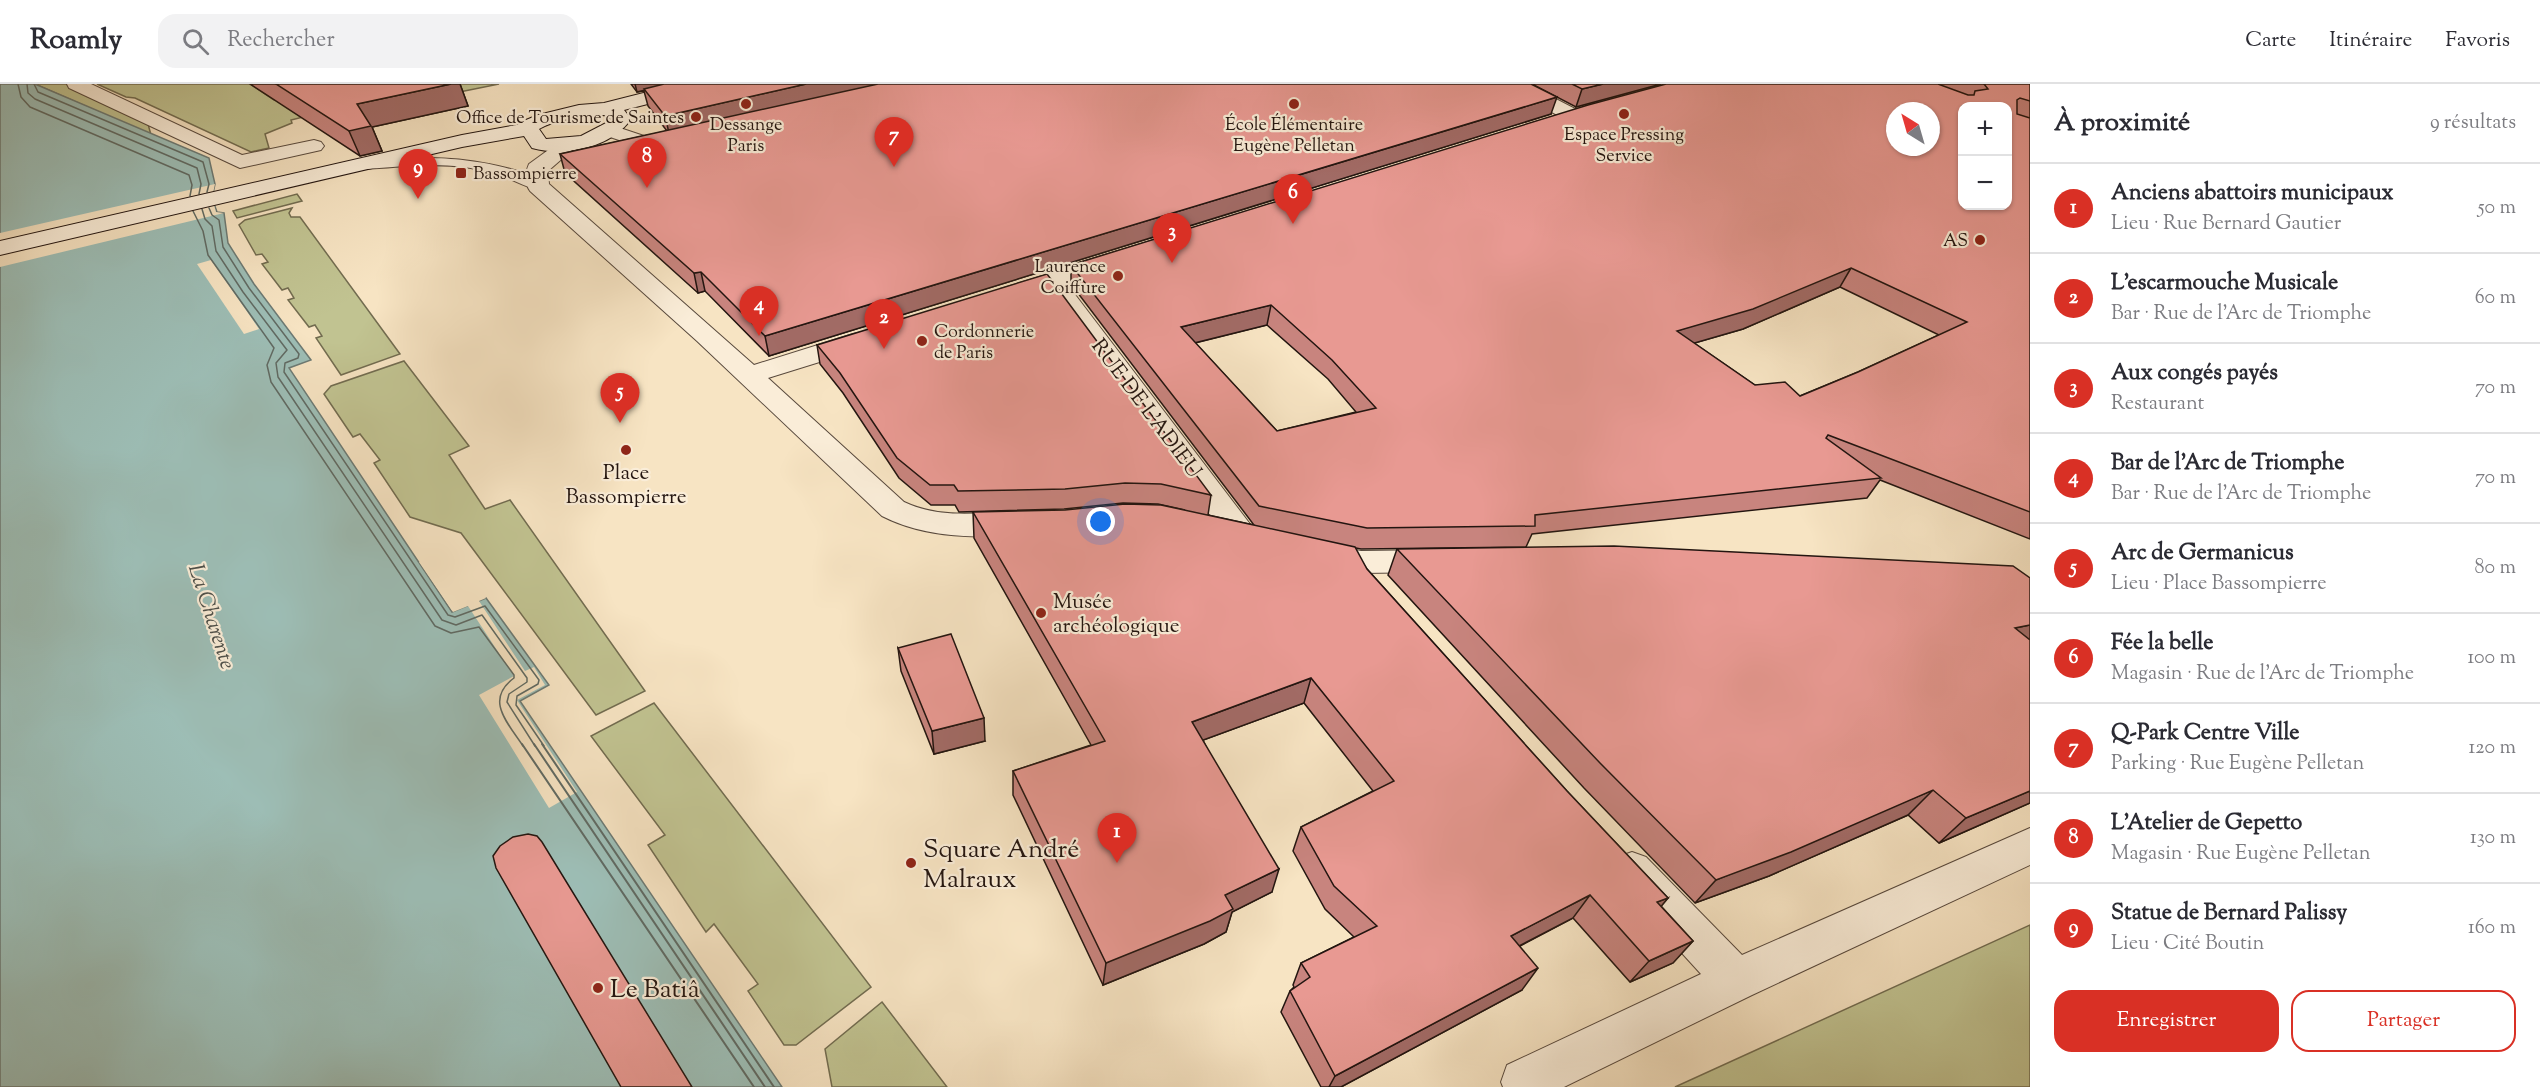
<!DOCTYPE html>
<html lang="fr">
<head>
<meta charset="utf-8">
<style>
  :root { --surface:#fff; --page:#f2f2f3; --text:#2b2b33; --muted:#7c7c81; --line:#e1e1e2; --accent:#d93025 }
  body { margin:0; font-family:"Sorts Mill Goudy",serif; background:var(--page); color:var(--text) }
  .controls { position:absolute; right:18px; top:18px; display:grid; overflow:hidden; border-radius:12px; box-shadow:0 2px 4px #0004 }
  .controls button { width:54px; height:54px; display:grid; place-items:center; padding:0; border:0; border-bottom:2px solid var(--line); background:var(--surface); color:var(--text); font:30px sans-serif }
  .compass { position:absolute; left:1886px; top:18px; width:54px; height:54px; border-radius:50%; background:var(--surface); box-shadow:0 2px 4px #0004; rotate:323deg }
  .you { position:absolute; left:1101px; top:438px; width:21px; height:21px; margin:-15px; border:4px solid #fff; border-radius:50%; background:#1a73e8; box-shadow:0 0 0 9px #1a73e833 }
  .badge { display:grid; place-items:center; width:39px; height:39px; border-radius:50%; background:var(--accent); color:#fff; font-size:20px; font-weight:700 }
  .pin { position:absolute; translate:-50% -50px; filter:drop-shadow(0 2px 3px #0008) }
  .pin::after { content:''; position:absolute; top:32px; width:21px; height:18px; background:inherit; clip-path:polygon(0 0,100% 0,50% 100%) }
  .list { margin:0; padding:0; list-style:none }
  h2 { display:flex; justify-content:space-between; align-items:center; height:78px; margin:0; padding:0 24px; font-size:26px }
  h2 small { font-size:20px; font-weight:400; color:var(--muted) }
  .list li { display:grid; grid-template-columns:39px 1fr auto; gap:18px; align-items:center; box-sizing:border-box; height:90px; padding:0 24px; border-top:2px solid var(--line) }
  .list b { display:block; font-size:22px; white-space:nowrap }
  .list p { margin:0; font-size:20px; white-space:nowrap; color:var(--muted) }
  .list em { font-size:20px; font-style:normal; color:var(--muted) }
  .actions { display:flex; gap:12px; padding:18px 24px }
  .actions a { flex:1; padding:14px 0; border:2px solid var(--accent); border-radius:18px; text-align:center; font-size:21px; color:var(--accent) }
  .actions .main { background:var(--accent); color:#fff }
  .icon { flex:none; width:33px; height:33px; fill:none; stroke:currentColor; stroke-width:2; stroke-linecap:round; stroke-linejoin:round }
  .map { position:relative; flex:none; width:2030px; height:1003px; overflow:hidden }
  header { display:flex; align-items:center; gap:36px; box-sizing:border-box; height:84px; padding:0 30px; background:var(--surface); border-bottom:2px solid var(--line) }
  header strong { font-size:28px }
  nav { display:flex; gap:33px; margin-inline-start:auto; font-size:21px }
  .search { width:420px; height:54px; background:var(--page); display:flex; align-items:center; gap:15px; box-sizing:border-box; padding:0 21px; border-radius:18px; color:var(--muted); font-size:22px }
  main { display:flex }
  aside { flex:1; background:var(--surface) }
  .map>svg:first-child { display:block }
</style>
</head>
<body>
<header>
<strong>Roamly</strong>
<div class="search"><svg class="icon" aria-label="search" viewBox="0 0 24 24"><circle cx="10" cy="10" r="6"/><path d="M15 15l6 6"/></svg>Rechercher</div>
<nav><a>Carte</a><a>Itinéraire</a><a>Favoris</a></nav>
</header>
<main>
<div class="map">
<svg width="2030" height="1003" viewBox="0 0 2030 1003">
  <rect width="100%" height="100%" fill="#f7e4c3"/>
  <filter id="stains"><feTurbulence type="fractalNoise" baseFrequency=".00333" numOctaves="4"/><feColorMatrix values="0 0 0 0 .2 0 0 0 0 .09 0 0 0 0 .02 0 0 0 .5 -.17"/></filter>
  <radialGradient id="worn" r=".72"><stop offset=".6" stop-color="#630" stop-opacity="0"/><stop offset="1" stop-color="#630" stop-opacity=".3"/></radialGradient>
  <g fill="#c1c391" stroke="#726c50" stroke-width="1.5">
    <path d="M 35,0 L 66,0 L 148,40 L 151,51 Z"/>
    <path d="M 97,0 L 250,0 L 274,16 L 325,0 L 499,0 L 430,14 L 395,10 L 291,36 L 292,39 L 265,50 L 269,64 L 251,68 L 135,14 L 126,13 Z"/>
    <path d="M 297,110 L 302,117 L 237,134 L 233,127 Z"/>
    <path d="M 292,124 L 289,129 L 291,133 L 300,133 L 400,270 L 341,291 L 316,254 L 322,252 L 315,241 L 309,243 L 288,216 L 294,214 L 288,204 L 282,206 L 262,180 L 268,178 L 262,170 L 256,171 L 239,141 L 245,136 Z"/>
    <path d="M 404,277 L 469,362 L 449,371 L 485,425 L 510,416 L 645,607 L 596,631 L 461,449 L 410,433 L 374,379 L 380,376 L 360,350 L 353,353 L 324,310 L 331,302 Z"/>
    <path d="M 654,619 L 871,903 L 796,961 L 784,961 L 748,907 L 758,900 L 714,840 L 706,848 L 648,761 L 665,751 L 591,652 Z"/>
    <path d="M 2030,841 L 2030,1003 L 1675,1003 Z"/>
    <path d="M 882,918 L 947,1003 L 832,1003 L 825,965 Z"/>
  </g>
  <path fill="#9dbeb6" stroke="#6c7a74" stroke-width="1.5" d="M 0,0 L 35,0 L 209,74 L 215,100 L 212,114 L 217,128 L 224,129 L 228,159 L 254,200 L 311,276 L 289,284 L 452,528 L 486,514 L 549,601 L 520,617 L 782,1003 L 0,1003 Z"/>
  <g fill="#f7e4c3">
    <path d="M 215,100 L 212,114 L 216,128 L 224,129 L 0,183 L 0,149 Z"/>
    <path d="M 211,176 L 246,226 L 259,245 L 244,250 L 197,180 Z"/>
    <path d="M 422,477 L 454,524 L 484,511 L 486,514 L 479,517 L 525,587 L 534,583 L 545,601 L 517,616 L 577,708 L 549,724 L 479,611 L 514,592 L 468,522 L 453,528 L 419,478 Z"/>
  </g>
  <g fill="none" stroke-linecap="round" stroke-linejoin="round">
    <g stroke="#606a63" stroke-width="1.5">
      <path d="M 18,0 L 21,13 L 30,23 L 189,91 L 192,101 L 190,112"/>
      <path d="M 27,0 L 28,9 L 35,15 L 197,84 L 201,100 L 199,110"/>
      <path d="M 34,0 L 38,8 L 203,78 L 209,100 L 207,108"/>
      <path d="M 209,124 L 212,131 L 219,136 L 223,163 L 249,204 L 299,270 L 298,274 L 285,279 L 284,288 L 448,531 L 455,533 L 485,522 L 539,596 L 538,600 L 517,612 L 516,621 L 544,662"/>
      <path d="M 202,125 L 205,135 L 212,142 L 216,167 L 243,208 L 287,266 L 276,279 L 278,293 L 442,536 L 456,541 L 482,531 L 527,594 L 527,598 L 509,610 L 507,618 L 535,662"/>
      <path d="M 193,127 L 203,147 L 208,171 L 274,264 L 267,281 L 271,298 L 435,542 L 451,549 L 479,543 L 514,591 L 514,594 C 484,616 508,639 523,662"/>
    </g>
    <g stroke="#606a63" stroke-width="2">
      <path d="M 522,660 L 754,1003"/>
      <path d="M 534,660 L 765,1003"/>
      <path d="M 542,660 L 774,1003"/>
    </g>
    <g stroke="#58493d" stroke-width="2">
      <path id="lane" d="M 429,74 C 458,74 524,81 544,102 L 538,106 C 522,102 507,92 490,88 C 450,77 407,82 366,85 L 360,81 L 366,77 Z"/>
    </g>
    <g stroke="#58493d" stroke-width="2">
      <g id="street">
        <path d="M 67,0 L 91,0 L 242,71 L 314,56 L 321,58 L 324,62 L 321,66 L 240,84 L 69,4 Z"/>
        <path d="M 1503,0 L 1527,0 L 1581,28 L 1584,32 L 1581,36 L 1567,36 L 1505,4 Z"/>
        <path d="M 611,41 L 650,54 L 676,50 L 683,52 L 686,56 L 683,60 L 649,66 L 604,51 L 601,47 L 604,43 Z"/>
        <path d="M 569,54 L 576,56 L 579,60 L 548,87 L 549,100 L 754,281 L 853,250 L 862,248 L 871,250 L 875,256 L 871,262 L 768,294 L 904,418 C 940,435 978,429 1017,427 L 1028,430 L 1033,438 L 1028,446 C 984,458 923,453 882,432 L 697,257 L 530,107 C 525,100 525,88 529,80 L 562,56 Z"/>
        <path d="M 1114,170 L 1122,172 L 1126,177 L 1122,182 L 1067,200 L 1253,444 L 1258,452 L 1253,460 L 1242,463 L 1231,460 L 1047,206 L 1009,217 L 1000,215 L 997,210 L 1000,205 Z"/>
        <path d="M 1319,459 L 1361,467 L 1438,466 L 1449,469 L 1454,477 L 1449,485 L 1438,488 L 1361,489 L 1308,478 L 1303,470 L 1308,462 Z"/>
        <path d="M 2030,744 L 2030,781 L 1752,911 L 1564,1003 L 1503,1003 L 1501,998 L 1507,981 L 1701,890 L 1618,799 L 1611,786 L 1618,773 L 1632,768 L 1646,773 L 1742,871 Z"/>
      </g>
    </g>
    <g stroke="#231510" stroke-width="2">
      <path id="secondary" d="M 679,0 L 713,0 L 711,4 L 624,26 L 631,35 C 611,64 565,73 532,64 L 524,52 L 462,63 L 0,171 L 0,157 L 462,51 L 522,40 L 526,36 L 538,31 L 579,21 L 604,19 ZM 604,31 L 611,35 L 608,38 L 581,52 L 546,55 L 539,45 C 558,34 582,33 604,31 Z"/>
    </g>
    <use href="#lane" fill="#faedd8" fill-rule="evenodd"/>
    <use href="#street" fill="#faedd8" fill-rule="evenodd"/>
    <use href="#secondary" fill="#faedd8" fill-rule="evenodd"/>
  </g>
  <g fill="#c8847e" stroke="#231510" stroke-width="1.5" fill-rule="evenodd">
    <path d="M 250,0 L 460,0 L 468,22 L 372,43 L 382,67 L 360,72 Z"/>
    <path d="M 631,0 L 1531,0 L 1551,30 L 769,272 L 705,207 L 698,209 L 565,89 L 560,70 L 667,47 L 648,22 L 644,7 L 637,8 Z"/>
    <path d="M 1532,0 L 1661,0 L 1576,23 Z"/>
    <path d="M 1665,0 L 2030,0 L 2030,455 L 1880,396 L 1867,414 L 1532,450 L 1526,463 L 1361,465 L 1351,463 L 1367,485 L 1567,707 L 1668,814 L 1661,822 L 1693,857 L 1673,879 L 1630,898 L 1573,834 L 1520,862 L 1522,906 L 1341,1003 L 1321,1003 L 1281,928 L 1290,907 L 1294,903 L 1293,901 L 1301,879 L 1354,853 L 1325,825 L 1293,767 L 1301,743 L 1373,707 L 1304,619 L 1203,656 L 1272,808 L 1232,828 L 1226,848 L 1204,860 L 1103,901 L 1013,711 L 1013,687 L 1091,661 L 974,454 L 973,428 L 1185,426 L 1158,420 L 1123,419 L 1064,425 L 959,428 L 955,421 L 931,421 L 899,394 L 843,309 L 820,280 L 817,261 L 1211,411 L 1208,431 L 1254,441 L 1071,200 L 1071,181 ZM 1840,203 L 1939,251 L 1858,288 L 1800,312 L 1755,301 L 1694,259 L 1743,245 ZM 1267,241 L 1328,295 L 1356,328 L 1277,347 L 1195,259 Z"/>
    <path d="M 1397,465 L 2030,719 L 1939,759 L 1908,731 L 1769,792 L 1695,819 L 1584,704 L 1388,491 Z"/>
    <path d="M 898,564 L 985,657 L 934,670 L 901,587 Z"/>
  </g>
  <g fill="#a26b66" stroke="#231510" stroke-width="1.5">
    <path d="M 451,0 L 460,0 L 468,22 L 372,43 L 382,67 L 360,72 L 349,47 L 357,20 Z"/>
    <path d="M 635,0 L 670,0 L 637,8 Z"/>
    <path d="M 806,0 L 883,0 L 669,49 L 665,32 Z"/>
    <path d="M 1603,0 L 1661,0 L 1576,23 L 1582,5 Z"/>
    <path d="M 1557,13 L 1551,30 L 769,272 L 765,252 Z"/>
    <path d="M 1851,184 L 1840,203 L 1743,245 L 1667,267 L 1677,247 Z"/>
    <path d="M 701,188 L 705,207 L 698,209 L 694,189 Z"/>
    <path d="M 1271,221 L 1267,241 L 1178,263 L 1181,243 Z"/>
    <path d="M 2030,541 L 2030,561 L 2015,544 Z"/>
    <path d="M 1311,594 L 1304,619 L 1187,662 L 1192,638 Z"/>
    <path d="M 984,634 L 985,657 L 934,670 L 932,647 Z"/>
    <path d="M 1933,706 L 1908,731 L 1769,792 L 1695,819 L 1716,796 Z"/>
    <path d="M 2030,707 L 2030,719 L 1939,759 L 1966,734 Z"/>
    <path d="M 1279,785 L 1272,808 L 1232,828 L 1226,848 L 1204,860 L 1103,901 L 1106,879 L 1225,811 Z"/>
    <path d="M 1590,811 L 1573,834 L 1496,874 L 1511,852 Z"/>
    <path d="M 1668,814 L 1649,837 L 1657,818 Z"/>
    <path d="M 1693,857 L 1673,879 L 1630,898 L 1649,877 Z"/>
    <path d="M 1538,884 L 1522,906 L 1341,1003 L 1329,1003 L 1335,992 Z"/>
  </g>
  <g fill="#e89992" stroke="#231510" stroke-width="1.5" fill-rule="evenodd">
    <path d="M 276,0 L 451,0 L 357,20 L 371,42 L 349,47 Z"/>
    <path d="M 664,0 L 806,0 L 665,32 L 644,5 Z"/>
    <path d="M 878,0 L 1531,0 L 1557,13 L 765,252 L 701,188 L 694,189 L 560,70 Z"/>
    <path d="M 1572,0 L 1603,0 L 1582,5 Z"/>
    <path d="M 1666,0 L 1938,0 L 1968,11 L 1974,11 L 1975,7 L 1988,5 L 1984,0 L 2030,0 L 2030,17 L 2020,14 L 2017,16 L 2017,30 L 2030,34 L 2030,428 L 1828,351 L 1826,354 L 1881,394 L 1535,431 L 1535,442 L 1367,444 L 1259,422 L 1071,181 L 1588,21 ZM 1962,22 L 2007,22 L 2007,122 L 1962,122 ZM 1895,27 L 1931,27 L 1931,63 L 1895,63 ZM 1851,184 L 1967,238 L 1858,288 L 1800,312 L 1785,298 L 1755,301 L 1677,247 L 1753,225 ZM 1271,221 L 1332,276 L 1376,324 L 1277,347 L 1181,243 Z"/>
    <path d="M 1047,190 L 1211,411 L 1161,400 L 1125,399 L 1065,405 L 958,407 L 954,401 L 930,401 L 897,374 L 840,289 L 817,261 Z"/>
    <path d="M 1125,420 L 1161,421 L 1355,463 L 1367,485 L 1567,707 L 1668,814 L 1657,818 L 1693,857 L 1649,877 L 1590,811 L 1511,852 L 1538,884 L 1335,992 L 1290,907 L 1310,893 L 1301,879 L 1377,842 L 1334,802 L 1301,743 L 1394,697 L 1311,594 L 1192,638 L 1279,785 L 1225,811 L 1233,825 L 1210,837 L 1106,879 L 1013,687 L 1105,657 L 973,428 L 1065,426 Z"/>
    <path d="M 1614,462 L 2013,482 L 2030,494 L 2030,541 L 2015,544 L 2030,556 L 2030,707 L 1966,734 L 1933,706 L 1791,768 L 1716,796 L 1600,679 L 1397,465 Z"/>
    <path d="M 951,550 L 984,634 L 932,647 L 898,564 Z"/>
    <path d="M 528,750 L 537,752 L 542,758 L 692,1003 L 621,1003 L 496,784 L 493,772 L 500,762 L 513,753 Z"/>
  </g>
  <g fill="#8f2418" stroke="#faedd8" stroke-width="2">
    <circle cx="746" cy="20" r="6"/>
    <circle cx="1294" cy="20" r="6"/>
    <circle cx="1624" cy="30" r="6"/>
    <circle cx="696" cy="33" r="6"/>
    <rect x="455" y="83" width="12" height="12" rx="3"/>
    <circle cx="1980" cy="156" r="6"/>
    <circle cx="1118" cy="192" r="6"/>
    <circle cx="922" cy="257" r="6"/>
    <circle cx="626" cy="366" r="6"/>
    <circle cx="1041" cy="529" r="6"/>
    <circle cx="911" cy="779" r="6"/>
    <circle cx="598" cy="904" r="6"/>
  </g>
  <g text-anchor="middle" stroke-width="4.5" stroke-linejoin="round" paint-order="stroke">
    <g font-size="18" fill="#231510" stroke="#faedd8" text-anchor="end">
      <text x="684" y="39">Office de Tourisme de Saintes</text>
      <text x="746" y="46" text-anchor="middle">Dessange<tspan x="746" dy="21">Paris</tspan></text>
      <text x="1294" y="46" text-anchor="middle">École Élémentaire<tspan x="1294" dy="21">Eugène Pelletan</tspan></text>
      <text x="1624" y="56" text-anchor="middle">Espace Pressing<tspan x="1624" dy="21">Service</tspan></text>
      <text x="473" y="95" text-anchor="start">Bassompierre</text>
      <text x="1968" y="162">AS</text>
      <text x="1106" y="188">Laurence<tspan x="1106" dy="21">Coiffure</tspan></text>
      <text x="934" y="253" text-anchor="start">Cordonnerie<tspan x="934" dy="21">de Paris</tspan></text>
    </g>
    <g font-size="21" fill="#231510" stroke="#faedd8">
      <text transform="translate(1147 324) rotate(53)" y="7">RUE DE L'ADIEU</text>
    </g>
    <g font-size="21" fill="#231510" stroke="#faedd8">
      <text x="626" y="395">Place<tspan x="626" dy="24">Bassompierre</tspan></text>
      <text x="1053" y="524" text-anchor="start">Musée<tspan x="1053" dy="24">archéologique</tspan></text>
    </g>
    <g font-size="22" font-style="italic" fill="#4e504a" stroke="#faedd8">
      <text transform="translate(213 532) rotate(72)" y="8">La Charente</text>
    </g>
    <g font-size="26" fill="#231510" stroke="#faedd8" text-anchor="start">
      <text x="923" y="773">Square André<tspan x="923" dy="30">Malraux</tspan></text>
      <text x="610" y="913">Le Batiâ</text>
    </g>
  </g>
  <rect width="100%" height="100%" filter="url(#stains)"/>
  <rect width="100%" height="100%" fill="url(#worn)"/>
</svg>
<div class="controls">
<button>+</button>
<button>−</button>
</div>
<svg class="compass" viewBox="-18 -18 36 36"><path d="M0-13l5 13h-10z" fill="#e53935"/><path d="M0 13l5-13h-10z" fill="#7c7c81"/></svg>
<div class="you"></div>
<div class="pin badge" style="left:1117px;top:779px">1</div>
<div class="pin badge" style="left:884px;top:265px">2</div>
<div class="pin badge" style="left:1172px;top:179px">3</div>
<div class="pin badge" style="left:759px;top:252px">4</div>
<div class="pin badge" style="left:620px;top:339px">5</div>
<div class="pin badge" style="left:1293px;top:140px">6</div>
<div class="pin badge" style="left:894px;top:83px">7</div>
<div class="pin badge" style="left:647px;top:104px">8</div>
<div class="pin badge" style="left:418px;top:115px">9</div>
</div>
<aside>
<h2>À proximité<small>9 résultats</small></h2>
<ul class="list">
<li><span class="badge">1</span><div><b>Anciens abattoirs municipaux</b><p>Lieu · Rue Bernard Gautier</p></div><em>50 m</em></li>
<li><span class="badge">2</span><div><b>L'escarmouche Musicale</b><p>Bar · Rue de l'Arc de Triomphe</p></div><em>60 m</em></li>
<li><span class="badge">3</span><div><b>Aux congés payés</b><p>Restaurant</p></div><em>70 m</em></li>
<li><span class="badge">4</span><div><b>Bar de l'Arc de Triomphe</b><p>Bar · Rue de l'Arc de Triomphe</p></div><em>70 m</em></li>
<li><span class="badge">5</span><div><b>Arc de Germanicus</b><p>Lieu · Place Bassompierre</p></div><em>80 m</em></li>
<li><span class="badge">6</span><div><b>Fée la belle</b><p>Magasin · Rue de l'Arc de Triomphe</p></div><em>100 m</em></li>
<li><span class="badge">7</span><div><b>Q-Park Centre Ville</b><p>Parking · Rue Eugène Pelletan</p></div><em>120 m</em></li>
<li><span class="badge">8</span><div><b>L'Atelier de Gepetto</b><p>Magasin · Rue Eugène Pelletan</p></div><em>130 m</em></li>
<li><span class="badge">9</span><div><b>Statue de Bernard Palissy</b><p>Lieu · Cité Boutin</p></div><em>160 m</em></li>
</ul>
<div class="actions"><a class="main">Enregistrer</a><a>Partager</a></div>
</aside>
</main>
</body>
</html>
